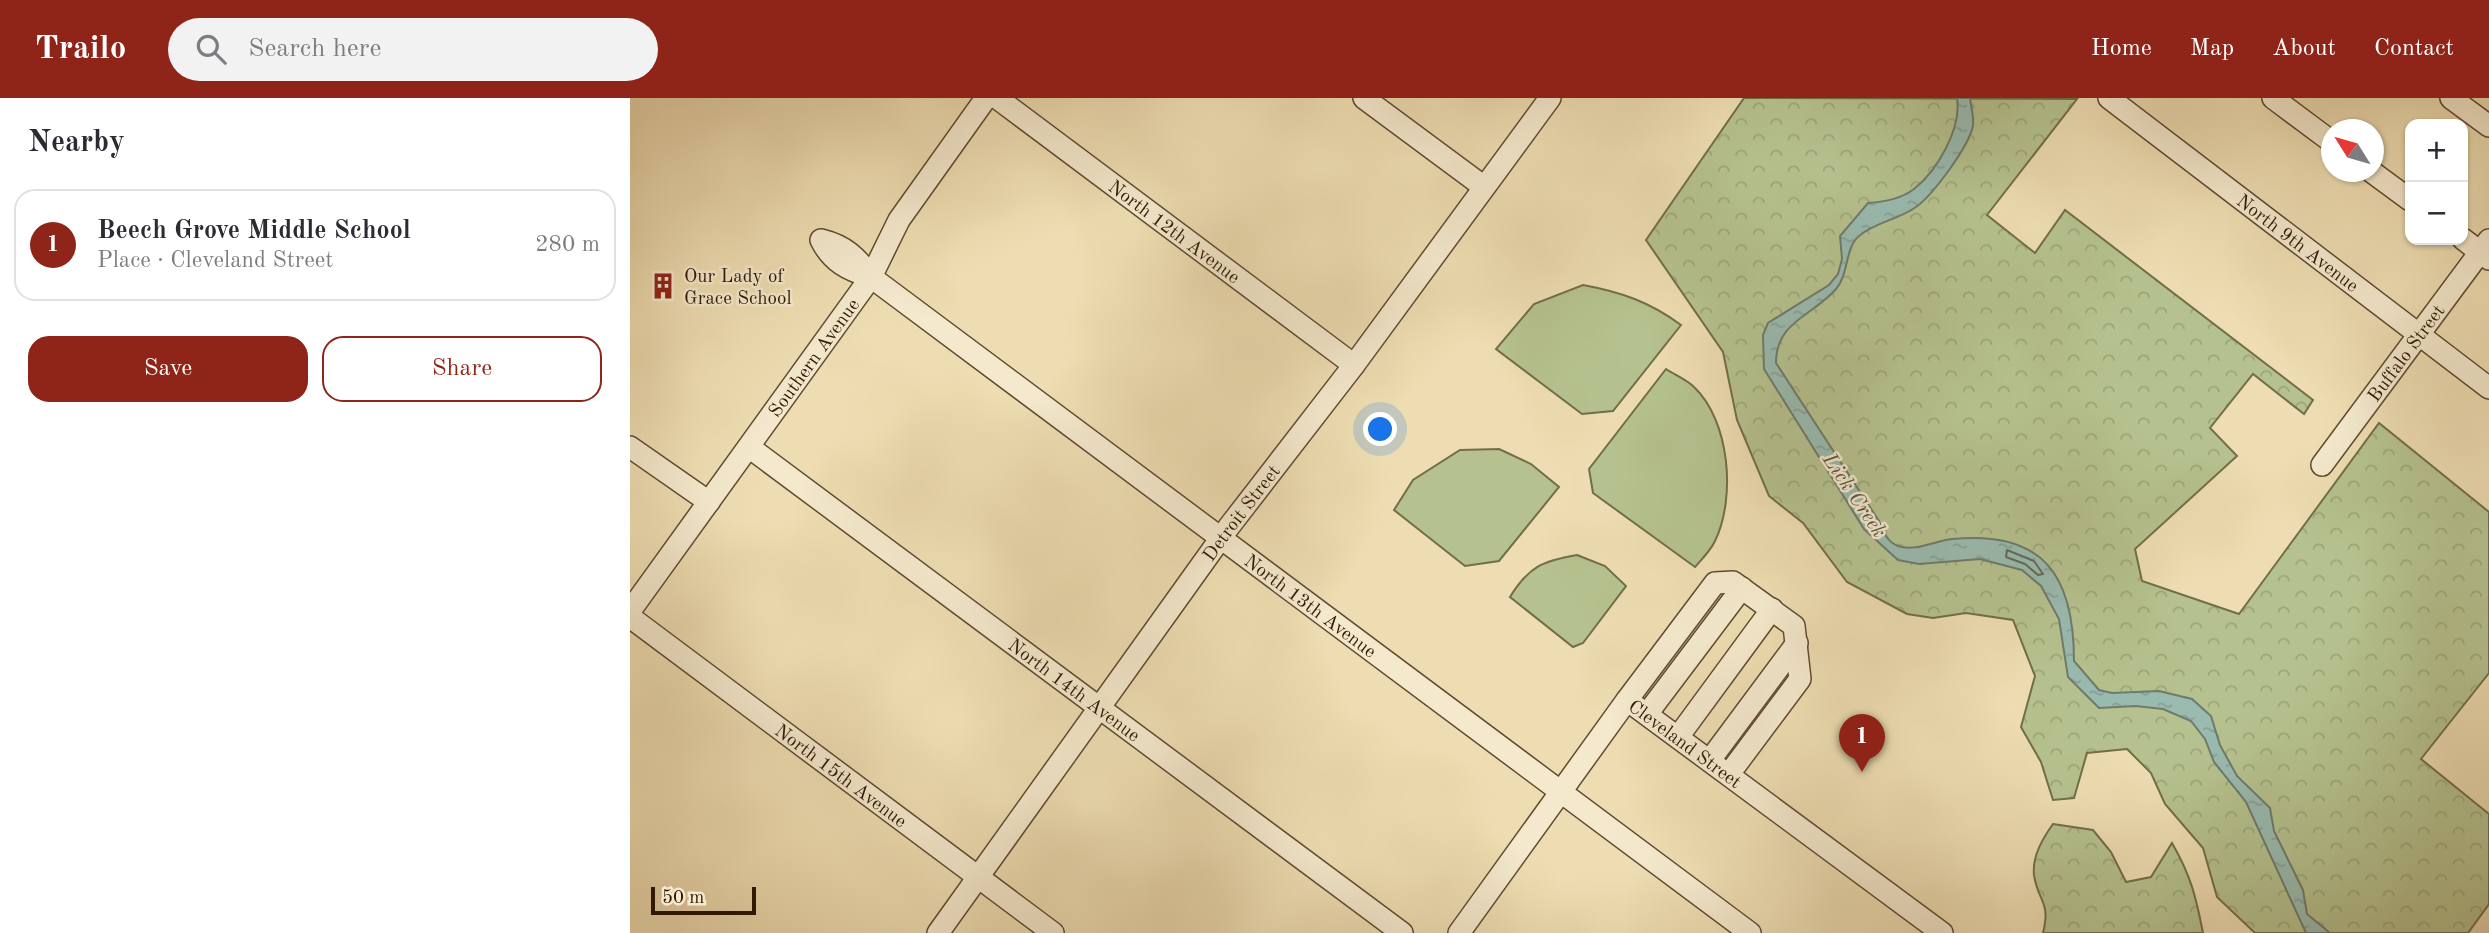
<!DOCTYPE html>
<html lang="en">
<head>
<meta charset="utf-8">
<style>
  :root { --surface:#fff; --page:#f2f2f3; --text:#2b2b33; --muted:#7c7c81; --line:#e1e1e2; --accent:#8f2418 }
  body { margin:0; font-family:"Old Standard TT",serif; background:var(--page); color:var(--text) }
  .controls { position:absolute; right:21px; top:21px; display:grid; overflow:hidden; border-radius:14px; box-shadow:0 2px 5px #0004 }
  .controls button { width:63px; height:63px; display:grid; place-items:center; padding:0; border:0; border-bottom:2px solid var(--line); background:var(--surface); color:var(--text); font:35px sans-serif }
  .compass { position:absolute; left:1691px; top:21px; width:63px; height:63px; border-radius:50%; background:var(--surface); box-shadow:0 2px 5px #0004; rotate:307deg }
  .scale { position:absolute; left:21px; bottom:18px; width:105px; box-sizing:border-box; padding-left:7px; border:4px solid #301a05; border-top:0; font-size:19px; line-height:24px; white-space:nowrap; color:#301a05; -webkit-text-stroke:5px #f4e9cd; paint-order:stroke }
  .you { position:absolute; left:751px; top:332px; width:24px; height:24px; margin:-18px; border:5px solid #fff; border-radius:50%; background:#1a73e8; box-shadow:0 0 0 10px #1a73e833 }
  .badge { display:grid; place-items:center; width:46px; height:46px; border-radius:50%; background:var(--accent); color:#fff; font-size:23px; font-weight:700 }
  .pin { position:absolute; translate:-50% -58px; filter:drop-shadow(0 2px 4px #0008) }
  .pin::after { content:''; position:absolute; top:37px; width:24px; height:21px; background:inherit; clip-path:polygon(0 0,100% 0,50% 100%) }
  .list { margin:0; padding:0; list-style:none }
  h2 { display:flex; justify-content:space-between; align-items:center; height:91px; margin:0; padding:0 28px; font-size:30px }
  h2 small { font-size:23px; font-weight:400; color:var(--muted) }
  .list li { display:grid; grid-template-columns:46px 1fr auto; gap:21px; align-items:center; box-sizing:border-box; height:112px; margin:0 14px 14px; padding:0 14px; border:2px solid var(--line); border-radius:21px }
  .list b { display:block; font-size:26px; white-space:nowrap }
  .list p { margin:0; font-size:23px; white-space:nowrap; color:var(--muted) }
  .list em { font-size:23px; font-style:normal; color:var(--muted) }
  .actions { display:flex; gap:14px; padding:21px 28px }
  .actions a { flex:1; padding:16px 0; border:2px solid var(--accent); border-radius:21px; text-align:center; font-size:24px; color:var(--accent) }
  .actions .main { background:var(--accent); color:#fff }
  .icon { flex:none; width:38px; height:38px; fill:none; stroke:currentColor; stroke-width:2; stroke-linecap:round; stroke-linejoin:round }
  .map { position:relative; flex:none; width:1859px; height:835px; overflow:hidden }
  header { display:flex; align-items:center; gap:42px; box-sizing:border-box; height:98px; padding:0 35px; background:var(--accent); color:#fff }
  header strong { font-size:33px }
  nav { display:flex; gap:38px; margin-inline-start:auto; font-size:24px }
  .search { width:490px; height:63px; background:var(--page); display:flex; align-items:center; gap:18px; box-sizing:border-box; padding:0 24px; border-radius:38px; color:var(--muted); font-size:26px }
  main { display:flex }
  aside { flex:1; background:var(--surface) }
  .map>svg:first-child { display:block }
</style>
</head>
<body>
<header>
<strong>Trailo</strong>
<div class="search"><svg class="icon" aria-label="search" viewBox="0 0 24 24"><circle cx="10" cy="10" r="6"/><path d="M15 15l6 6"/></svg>Search here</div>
<nav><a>Home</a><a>Map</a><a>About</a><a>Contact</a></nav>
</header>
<main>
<aside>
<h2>Nearby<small></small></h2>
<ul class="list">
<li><span class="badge">1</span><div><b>Beech Grove Middle School</b><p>Place · Cleveland Street</p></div><em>280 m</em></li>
</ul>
<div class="actions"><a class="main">Save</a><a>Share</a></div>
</aside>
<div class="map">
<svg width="1859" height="835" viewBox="0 0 1859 835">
  <defs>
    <pattern id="forest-crowns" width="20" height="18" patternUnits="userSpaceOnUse" patternTransform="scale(1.75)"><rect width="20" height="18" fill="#b5c28f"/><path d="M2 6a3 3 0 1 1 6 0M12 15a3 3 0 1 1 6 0" fill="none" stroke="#9ca67a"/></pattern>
    <pattern id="water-ripples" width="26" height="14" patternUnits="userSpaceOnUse" patternTransform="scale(1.75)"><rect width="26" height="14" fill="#99bbb0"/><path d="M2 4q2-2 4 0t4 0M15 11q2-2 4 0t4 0" fill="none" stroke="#84a096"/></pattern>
  </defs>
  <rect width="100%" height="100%" fill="#eeddb2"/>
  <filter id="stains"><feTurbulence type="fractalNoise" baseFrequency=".00286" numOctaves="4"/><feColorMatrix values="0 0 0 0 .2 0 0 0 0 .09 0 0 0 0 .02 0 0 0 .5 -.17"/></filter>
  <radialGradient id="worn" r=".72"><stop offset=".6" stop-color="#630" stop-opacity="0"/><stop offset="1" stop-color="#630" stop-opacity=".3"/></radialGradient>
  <g fill="#b5c28f" stroke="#726e4a" stroke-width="2">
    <path d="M 953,187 C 991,194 1020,204 1051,227 L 983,313 L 952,316 L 866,251 L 904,206 Z"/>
    <path d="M 1036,271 C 1045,277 1057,282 1064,289 C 1100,323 1106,400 1085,443 C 1081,452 1072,461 1065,469 L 963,395 L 959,371 Z"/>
    <path d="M 869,351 L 901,366 L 929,389 L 869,463 L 835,468 L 764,412 L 783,382 L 830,352 Z"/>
    <path d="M 947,457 L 975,468 L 996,488 L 953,545 L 943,549 L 880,499 C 899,468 913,463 947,457 Z"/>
  </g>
  <g fill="url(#forest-crowns)" stroke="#726e4a" stroke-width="2">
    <path d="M 1114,0 L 1447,1 L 1357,117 L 1405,155 L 1435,112 L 1683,302 L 1674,316 L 1623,276 L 1580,330 L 1607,358 L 1505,451 L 1512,483 L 1609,516 L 1749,325 L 1859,414 L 1859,575 L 1791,661 L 1859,716 L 1859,806 L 1838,835 L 1625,835 L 1587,799 L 1573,750 L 1535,706 L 1521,675 L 1497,651 L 1457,655 L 1444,700 L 1423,702 L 1411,664 L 1391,629 L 1405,578 L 1383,522 L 1336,515 L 1303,520 L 1277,516 L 1217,484 L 1173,425 L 1139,398 L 1107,322 L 1093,254 L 1016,142 Z"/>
    <path d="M 1423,726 L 1463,732 L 1481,754 L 1496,784 L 1521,779 L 1542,745 C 1561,778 1566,799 1573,835 L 1413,835 C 1421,803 1408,804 1404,777 C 1402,758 1413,740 1423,726 Z"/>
  </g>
  <path fill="url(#water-ripples)" stroke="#6f7b6c" stroke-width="2" d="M 1327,0 L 1340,0 C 1341,8 1344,19 1343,27 C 1340,47 1303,97 1286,109 C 1268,122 1245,124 1229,138 C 1215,149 1219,176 1206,191 C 1183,218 1146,223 1146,265 L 1249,423 C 1253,433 1257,444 1268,448 C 1285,454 1305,443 1322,441 C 1413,432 1444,477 1444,563 L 1469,592 L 1482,595 L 1529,593 L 1562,601 L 1581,618 L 1590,647 L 1607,678 L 1640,710 L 1644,733 L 1673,792 L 1677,816 L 1700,835 L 1676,835 L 1616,704 L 1584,664 L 1575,641 L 1561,623 L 1533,611 L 1506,608 L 1469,610 L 1438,579 L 1429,521 L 1411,488 L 1392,472 L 1350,461 L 1289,466 L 1268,462 L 1234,431 L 1134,271 L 1133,237 L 1138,225 L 1199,187 L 1208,176 L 1212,161 L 1210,138 L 1238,105 C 1254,104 1271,101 1284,91 C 1307,73 1332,30 1327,0 Z"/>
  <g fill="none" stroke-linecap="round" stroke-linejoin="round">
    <path stroke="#646a5a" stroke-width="2" d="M 1377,452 L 1404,463 L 1413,476 L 1408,477 L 1395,466 L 1376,459 Z"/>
    <g stroke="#604b30" stroke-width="24">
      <g id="minor">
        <path id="s1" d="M 367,0 L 724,267"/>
        <path d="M 734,0 L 854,89"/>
        <path id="s2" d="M 1479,0 L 1859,290"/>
        <path d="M 1643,0 L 1702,44"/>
        <path d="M 1821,0 L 1859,28"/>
        <path d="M 1742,74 L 1780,102"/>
        <path d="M 1833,141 L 1859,161"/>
        <path id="s3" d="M 241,179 C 218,172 202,164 191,142 C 215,148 227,159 241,179 L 1120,835"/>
        <path d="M 0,349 L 79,404"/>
        <path id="s4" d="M 119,349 L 772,835"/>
        <path id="s5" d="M 1692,367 L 1859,142"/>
        <path id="s6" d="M 0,513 L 241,179 L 269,122 L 356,0"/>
        <path id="s7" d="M 0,519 L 423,835"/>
        <path d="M 997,602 L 1085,485 L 1103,484 L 1164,528 L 1170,581 L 1099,676"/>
        <path d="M 1017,616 L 1112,490"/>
        <path d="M 1048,639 L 1142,511"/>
        <path d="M 1080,662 L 1167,545"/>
        <path id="s8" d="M 308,835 L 598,430 L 724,267 L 920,0"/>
        <path id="s9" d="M 829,835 L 997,602 L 1312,835"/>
      </g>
    </g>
    <use href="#minor" stroke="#f4e9cd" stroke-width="21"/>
  </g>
  <defs>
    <g id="building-bare" transform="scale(2.1)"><path d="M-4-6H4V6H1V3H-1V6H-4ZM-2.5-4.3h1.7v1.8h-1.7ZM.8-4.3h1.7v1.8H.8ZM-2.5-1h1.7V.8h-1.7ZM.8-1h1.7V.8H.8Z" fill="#8f2418" stroke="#f4e9cd" stroke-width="2.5" paint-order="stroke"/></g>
  </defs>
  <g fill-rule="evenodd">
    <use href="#building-bare" x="33" y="188"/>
  </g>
  <g text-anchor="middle" stroke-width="5" stroke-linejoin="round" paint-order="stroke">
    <g font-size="19" fill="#301a05" stroke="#f4e9cd">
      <text dy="7" stroke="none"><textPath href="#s1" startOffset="222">North 12th Avenue</textPath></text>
      <text dy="7" stroke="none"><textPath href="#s2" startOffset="238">North 9th Avenue</textPath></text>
      <text dy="7" stroke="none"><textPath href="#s5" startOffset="140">Buffalo Street</textPath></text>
      <text dy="7" stroke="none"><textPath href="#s6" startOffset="313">Southern Avenue</textPath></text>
      <text dy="7" stroke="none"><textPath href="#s8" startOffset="518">Detroit Street</textPath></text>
      <text dy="7" stroke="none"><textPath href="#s3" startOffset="677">North 13th Avenue</textPath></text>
      <text dy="7" stroke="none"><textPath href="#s4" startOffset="406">North 14th Avenue</textPath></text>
      <text dy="7" stroke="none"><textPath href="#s9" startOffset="360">Cleveland Street</textPath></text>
      <text dy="7" stroke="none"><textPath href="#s7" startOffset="264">North 15th Avenue</textPath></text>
    </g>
    <g font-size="19" fill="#301a05" stroke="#f4e9cd" text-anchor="start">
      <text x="54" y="184">Our Lady of<tspan x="54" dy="22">Grace School</tspan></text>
    </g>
    <g font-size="21" font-style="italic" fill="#555241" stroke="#f4e9cd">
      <text transform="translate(1225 397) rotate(56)" y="7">Lick Creek</text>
    </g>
  </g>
  <rect width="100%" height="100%" filter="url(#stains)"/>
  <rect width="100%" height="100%" fill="url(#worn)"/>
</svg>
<div class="controls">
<button>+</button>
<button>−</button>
</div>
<svg class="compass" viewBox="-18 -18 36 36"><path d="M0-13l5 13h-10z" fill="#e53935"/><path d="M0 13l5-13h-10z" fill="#7c7c81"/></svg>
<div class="scale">50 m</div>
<div class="you"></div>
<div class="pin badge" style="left:1232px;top:674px">1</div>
</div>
</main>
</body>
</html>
